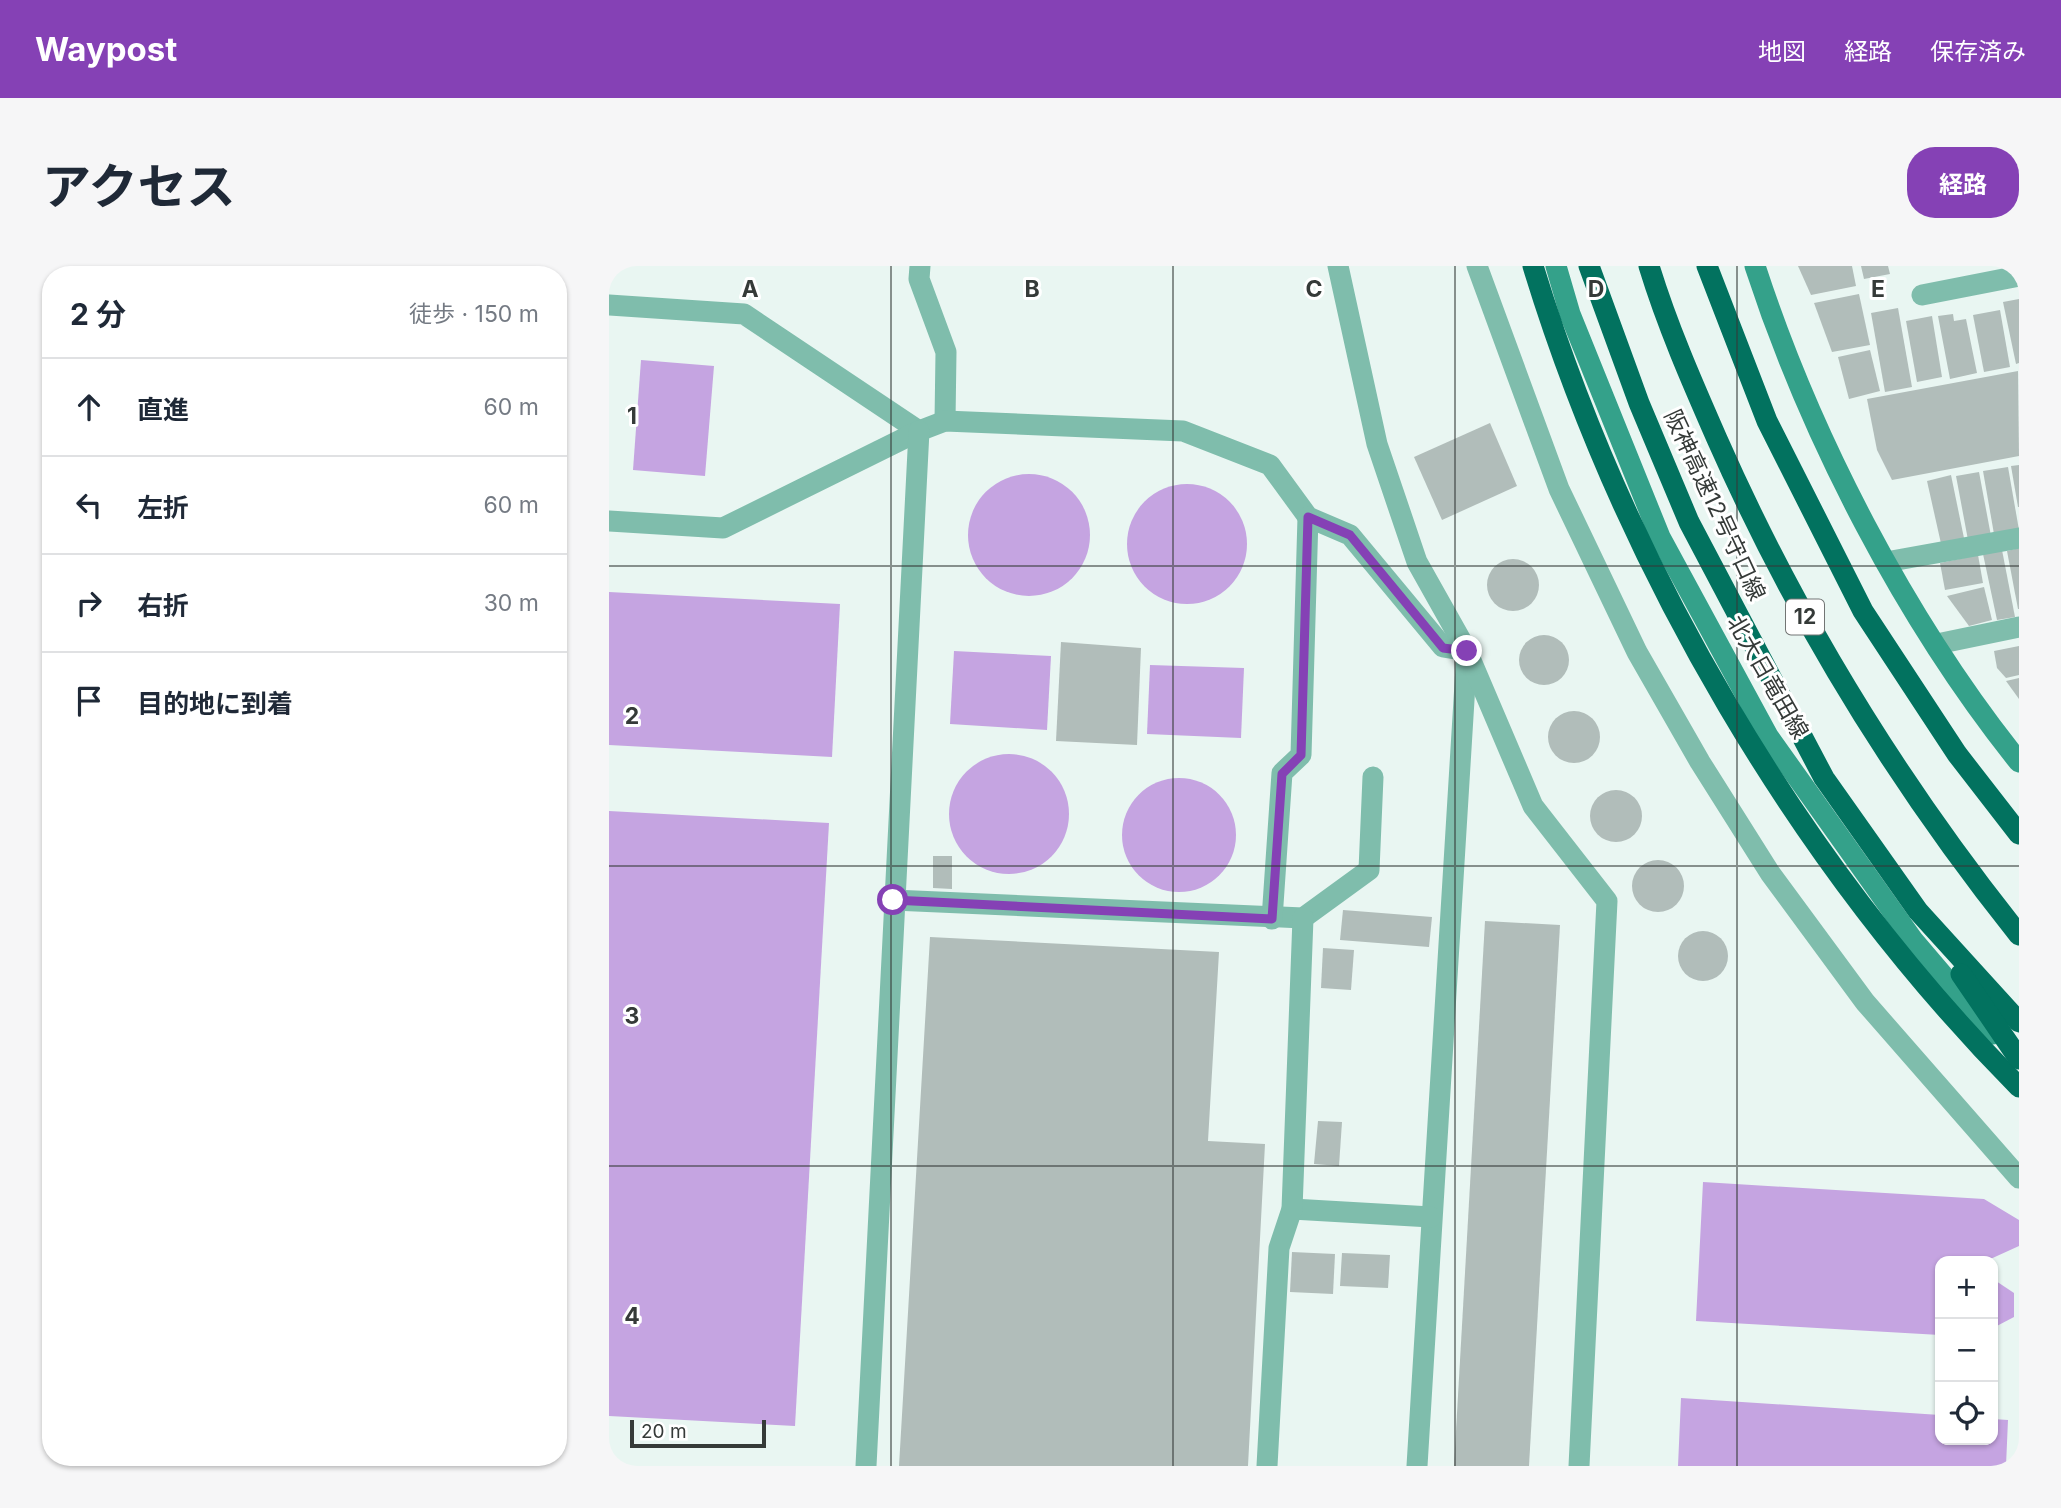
<!DOCTYPE html>
<html lang="ja">
<head>
<meta charset="utf-8">
<style>
  :root { --surface:#fff; --page:#f6f6f7; --text:#1f2937; --muted:#747a83; --line:#e0e1e3; --accent:#8541b5 }
  body { margin:0; font-family:Inter,"Noto Sans JP",sans-serif; background:var(--page); color:var(--text) }
  .controls { position:absolute; right:21px; bottom:21px; display:grid; overflow:hidden; border-radius:14px; box-shadow:0 2px 5px #0004 }
  .controls button { width:63px; height:63px; display:grid; place-items:center; padding:0; border:0; border-bottom:2px solid var(--line); background:var(--surface); color:var(--text); font:35px sans-serif }
  .scale { position:absolute; left:21px; bottom:18px; width:136px; box-sizing:border-box; padding-left:7px; border:4px solid #353a38; border-top:0; font-size:19px; line-height:24px; white-space:nowrap; color:#353a38; -webkit-text-stroke:5px #fff; paint-order:stroke }
  .stop { position:absolute; width:21px; height:21px; margin:-16px; border:5px solid #8541b5; border-radius:50%; background:#fff }
  .stop.end { background:#8541b5; border-color:#fff; box-shadow:0 2px 7px #0008 }
  .list { margin:0; padding:0; list-style:none }
  h2 { display:flex; justify-content:space-between; align-items:center; height:91px; margin:0; padding:0 28px; font-size:30px }
  h2 small { font-size:23px; font-weight:400; color:var(--muted) }
  .list li { display:grid; grid-template-columns:46px 1fr auto; gap:21px; align-items:center; box-sizing:border-box; height:98px; padding:0 28px; border-top:2px solid var(--line) }
  .list b { display:block; font-size:26px; white-space:nowrap }
  .list em { font-size:23px; font-style:normal; color:var(--muted) }
  .icon { flex:none; width:38px; height:38px; fill:none; stroke:currentColor; stroke-width:2; stroke-linecap:round; stroke-linejoin:round }
  .map { position:relative; flex:none; width:1410px; height:1200px; overflow:hidden; border-radius:28px }
  header { display:flex; align-items:center; gap:42px; box-sizing:border-box; height:98px; padding:0 35px; background:var(--accent); color:#fff }
  header strong { font-size:33px }
  nav { display:flex; gap:38px; margin-inline-start:auto; font-size:24px }
  .intro { display:flex; align-items:center; justify-content:space-between; box-sizing:border-box; height:168px; padding:0 42px }
  h1 { margin:0; font-size:49px }
  .button { padding:18px 32px; border-radius:28px; background:var(--accent); color:#fff; font-size:24px; font-weight:700 }
  main { display:flex; gap:42px; padding:0 42px }
  aside { flex:1; background:var(--surface); border-radius:28px; box-shadow:0 2px 5px #0004 }
  .map>svg:first-child { display:block }
</style>
</head>
<body>
<header>
<strong>Waypost</strong>
<nav><a>地図</a><a>経路</a><a>保存済み</a></nav>
</header>
<div class="intro"><h1>アクセス</h1><a class="button">経路</a></div>
<main>
<aside>
<h2>2 分<small>徒歩 · 150 m</small></h2>
<ul class="list">
<li><svg class="icon" aria-label="ahead" viewBox="0 0 24 24"><path d="M12 20V5M6 11l6-6 6 6"/></svg><div><b>直進</b></div><em>60 m</em></li>
<li><svg class="icon" aria-label="left" viewBox="0 0 24 24"><path d="M17 20v-9H6M10 6l-5 5 5 5"/></svg><div><b>左折</b></div><em>60 m</em></li>
<li><svg class="icon" aria-label="right" viewBox="0 0 24 24"><path d="M7 20v-9h11M14 6l5 5-5 5"/></svg><div><b>右折</b></div><em>30 m</em></li>
<li><svg class="icon" aria-label="arrive" viewBox="0 0 24 24"><path d="M6 21V4h12l-3 4 3 4H6"/></svg><div><b>目的地に到着</b></div></li>
</ul>
</aside>
<div class="map">
<svg width="1410" height="1200" viewBox="0 0 1410 1200">
  <rect width="100%" height="100%" fill="#e9f6f2"/>
  <g fill="#c5a4e1">
    <path d="M 32,94 L 105,100 L 96,210 L 24,204 Z"/>
    <circle cx="420" cy="269" r="61"/>
    <circle cx="578" cy="278" r="60"/>
    <path d="M 0,326 L 231,338 L 223,491 L 0,479 Z"/>
    <path d="M 345,385 L 442,390 L 438,464 L 341,458 Z"/>
    <path d="M 541,399 L 635,402 L 632,472 L 538,468 Z"/>
    <circle cx="400" cy="548" r="60"/>
    <circle cx="570" cy="569" r="57"/>
    <path d="M 0,545 L 220,557 L 186,1160 L 0,1150 Z"/>
    <path d="M 1094,916 L 1375,933 L 1410,954 L 1410,980 L 1377,995 L 1331,995 L 1331,1069 L 1087,1055 Z"/>
    <path d="M 1384,1013 L 1405,1027 L 1405,1051 L 1384,1062 Z"/>
    <path d="M 1072,1132 L 1331,1149 L 1331,1174 L 1384,1174 L 1384,1153 L 1399,1154 L 1397,1200 L 1069,1200 Z"/>
  </g>
  <g fill="#b1bdba">
    <path d="M 1189,0 L 1243,0 L 1247,20 L 1202,29 Z"/>
    <path d="M 1252,0 L 1279,0 L 1281,8 L 1255,13 Z"/>
    <path d="M 1250,28 L 1261,79 L 1223,86 L 1205,37 Z"/>
    <path d="M 1410,33 L 1410,97 L 1407,98 L 1394,36 Z"/>
    <path d="M 1289,42 L 1303,121 L 1276,126 L 1262,47 Z"/>
    <path d="M 1391,44 L 1401,101 L 1375,106 L 1364,49 Z"/>
    <path d="M 1344,48 L 1345,55 L 1357,53 L 1368,107 L 1341,113 L 1329,50 Z"/>
    <path d="M 1323,50 L 1333,111 L 1308,116 L 1297,55 Z"/>
    <path d="M 1261,84 L 1271,125 L 1240,133 L 1229,91 Z"/>
    <path d="M 1409,105 L 1410,190 L 1283,214 L 1268,184 L 1258,133 Z"/>
    <path d="M 881,157 L 908,220 L 833,254 L 805,191 Z"/>
    <path d="M 1410,199 L 1410,241 L 1409,241 L 1402,200 Z"/>
    <path d="M 1399,201 L 1410,264 L 1385,268 L 1374,205 Z"/>
    <path d="M 1370,206 L 1382,270 L 1359,274 L 1347,210 Z"/>
    <path d="M 1342,209 L 1356,277 L 1333,282 L 1318,215 Z"/>
    <path d="M 1410,282 L 1410,343 L 1409,343 L 1398,285 Z"/>
    <path d="M 1393,284 L 1406,351 L 1388,354 L 1374,288 Z"/>
    <path d="M 1369,289 L 1374,317 L 1336,324 L 1331,297 Z"/>
    <circle cx="904" cy="319" r="26"/>
    <path d="M 1375,321 L 1383,354 L 1360,360 L 1338,330 Z"/>
    <circle cx="935" cy="394" r="25"/>
    <path d="M 452,376 L 532,382 L 528,479 L 447,475 Z"/>
    <path d="M 1410,380 L 1410,409 L 1397,412 L 1388,402 L 1385,385 Z"/>
    <path d="M 1410,412 L 1410,433 L 1397,415 Z"/>
    <circle cx="965" cy="471" r="26"/>
    <circle cx="1007" cy="550" r="26"/>
    <path d="M 324,590 L 343,590 L 343,623 L 324,622 Z"/>
    <circle cx="1049" cy="620" r="26"/>
    <path d="M 734,644 L 823,651 L 820,681 L 731,674 Z"/>
    <path d="M 876,655 L 951,659 L 920,1200 L 845,1200 Z"/>
    <circle cx="1094" cy="690" r="25"/>
    <path d="M 321,671 L 610,686 L 599,875 L 656,878 L 639,1200 L 290,1200 Z"/>
    <path d="M 714,682 L 745,684 L 742,724 L 712,722 Z"/>
    <path d="M 709,855 L 733,856 L 730,900 L 705,898 Z"/>
    <path d="M 683,986 L 726,988 L 724,1028 L 681,1026 Z"/>
    <path d="M 733,987 L 781,989 L 779,1022 L 731,1020 Z"/>
  </g>
  <g fill="none" stroke-linecap="round" stroke-linejoin="round">
    <g stroke="#7fbdac" stroke-width="21">
      <path d="M 311,0 L 310,13 L 337,86 L 336,155"/>
      <path d="M 729,0 L 768,178 L 808,296 L 858,385 L 808,1200"/>
      <path d="M 868,0 L 950,223 L 1028,386 L 1091,496 L 1161,607 L 1256,736 L 1410,912"/>
      <path d="M 1313,29 L 1410,10"/>
      <path d="M 0,39 L 135,48 L 310,165"/>
      <path d="M 0,255 L 114,262 L 310,165 L 336,155 L 574,165 L 661,199 L 699,251 L 741,269 L 834,381 L 858,385 L 924,540 L 998,635 L 970,1200"/>
      <path d="M 1277,296 L 1410,272"/>
      <path d="M 284,634 L 694,652 L 760,604 L 764,511"/>
      <path d="M 663,653 L 673,507 L 692,489 L 699,251"/>
      <path d="M 683,943 L 822,951"/>
      <path d="M 257,1200 L 310,165"/>
      <path d="M 658,1200 L 670,982 L 683,943 L 694,652"/>
    </g>
    <path stroke="#7fbdac" stroke-width="21" d="M 1328,378 L 1410,361"/>
    <g stroke="#34a18a" stroke-width="21">
      <path d="M 947,0 L 961,48 L 1051,271 L 1159,470 L 1304,674 L 1384,768"/>
      <path d="M 1146,0 C 1202,172 1297,355 1410,496"/>
    </g>
    <g stroke="#02725f" stroke-width="21">
      <path d="M 924,0 C 1016,301 1189,597 1410,821"/>
      <path d="M 980,0 L 1030,137 L 1080,256 L 1215,512 L 1309,645 L 1410,756"/>
      <path d="M 1040,0 C 1058,59 1083,116 1108,173 C 1187,352 1288,516 1410,669"/>
      <path d="M 1098,0 L 1158,155 L 1254,345 L 1348,488 L 1410,568"/>
      <path d="M 1352,708 L 1410,793"/>
    </g>
  </g>
  <g fill="none" stroke-linecap="round" stroke-linejoin="round">
    <path stroke="#8541b5" stroke-width="9" d="M 284,634 L 663,653 L 673,508 L 692,489 L 699,251 L 741,269 L 834,382 L 858,385"/>
  </g>
  <path fill="none" stroke="#353a38" stroke-width="2" stroke-opacity="0.55" d="M 282,0 L 282,1200M 564,0 L 564,1200M 846,0 L 846,1200M 1128,0 L 1128,1200M 0,300 L 1410,300M 0,600 L 1410,600M 0,900 L 1410,900"/>
  <g text-anchor="middle" stroke-width="6" stroke-linejoin="round" paint-order="stroke">
    <rect fill="#fff" stroke="#727574" stroke-width="2" x="1177" y="333.5" width="38" height="35" rx="5"/>
    <g font-size="21" font-weight="bold" fill="#353a38">
      <text x="1196" y="358">12</text>
    </g>
    <g font-size="23" fill="#353a38" stroke="#fff">
      <text transform="translate(1106 239) rotate(65)" y="8">阪神高速12号守口線</text>
      <text transform="translate(1159 411) rotate(60)" y="8">北大日竜田線</text>
    </g>
  </g>
  <g font-size="23" text-anchor="middle" font-weight="bold" fill="#353a38" stroke="#fff" stroke-width="6" stroke-linejoin="round" paint-order="stroke">
    <text x="141" y="31">A</text>
    <text x="423" y="31">B</text>
    <text x="705" y="31">C</text>
    <text x="987" y="31">D</text>
    <text x="1269" y="31">E</text>
    <text x="23" y="158">1</text>
    <text x="23" y="458">2</text>
    <text x="23" y="758">3</text>
    <text x="23" y="1058">4</text>
  </g>
</svg>
<div class="controls">
<button>+</button>
<button>−</button>
<button><svg class="icon" aria-label="locate" viewBox="0 0 24 24"><circle cx="12" cy="12" r="6"/><path d="M12 2v4M12 18v4M2 12h4M18 12h4"/></svg></button>
</div>
<div class="scale">20 m</div>
<div class="stop" style="left:284px;top:634px"></div>
<div class="stop end" style="left:858px;top:385px"></div>
</div>
</main>
</body>
</html>
